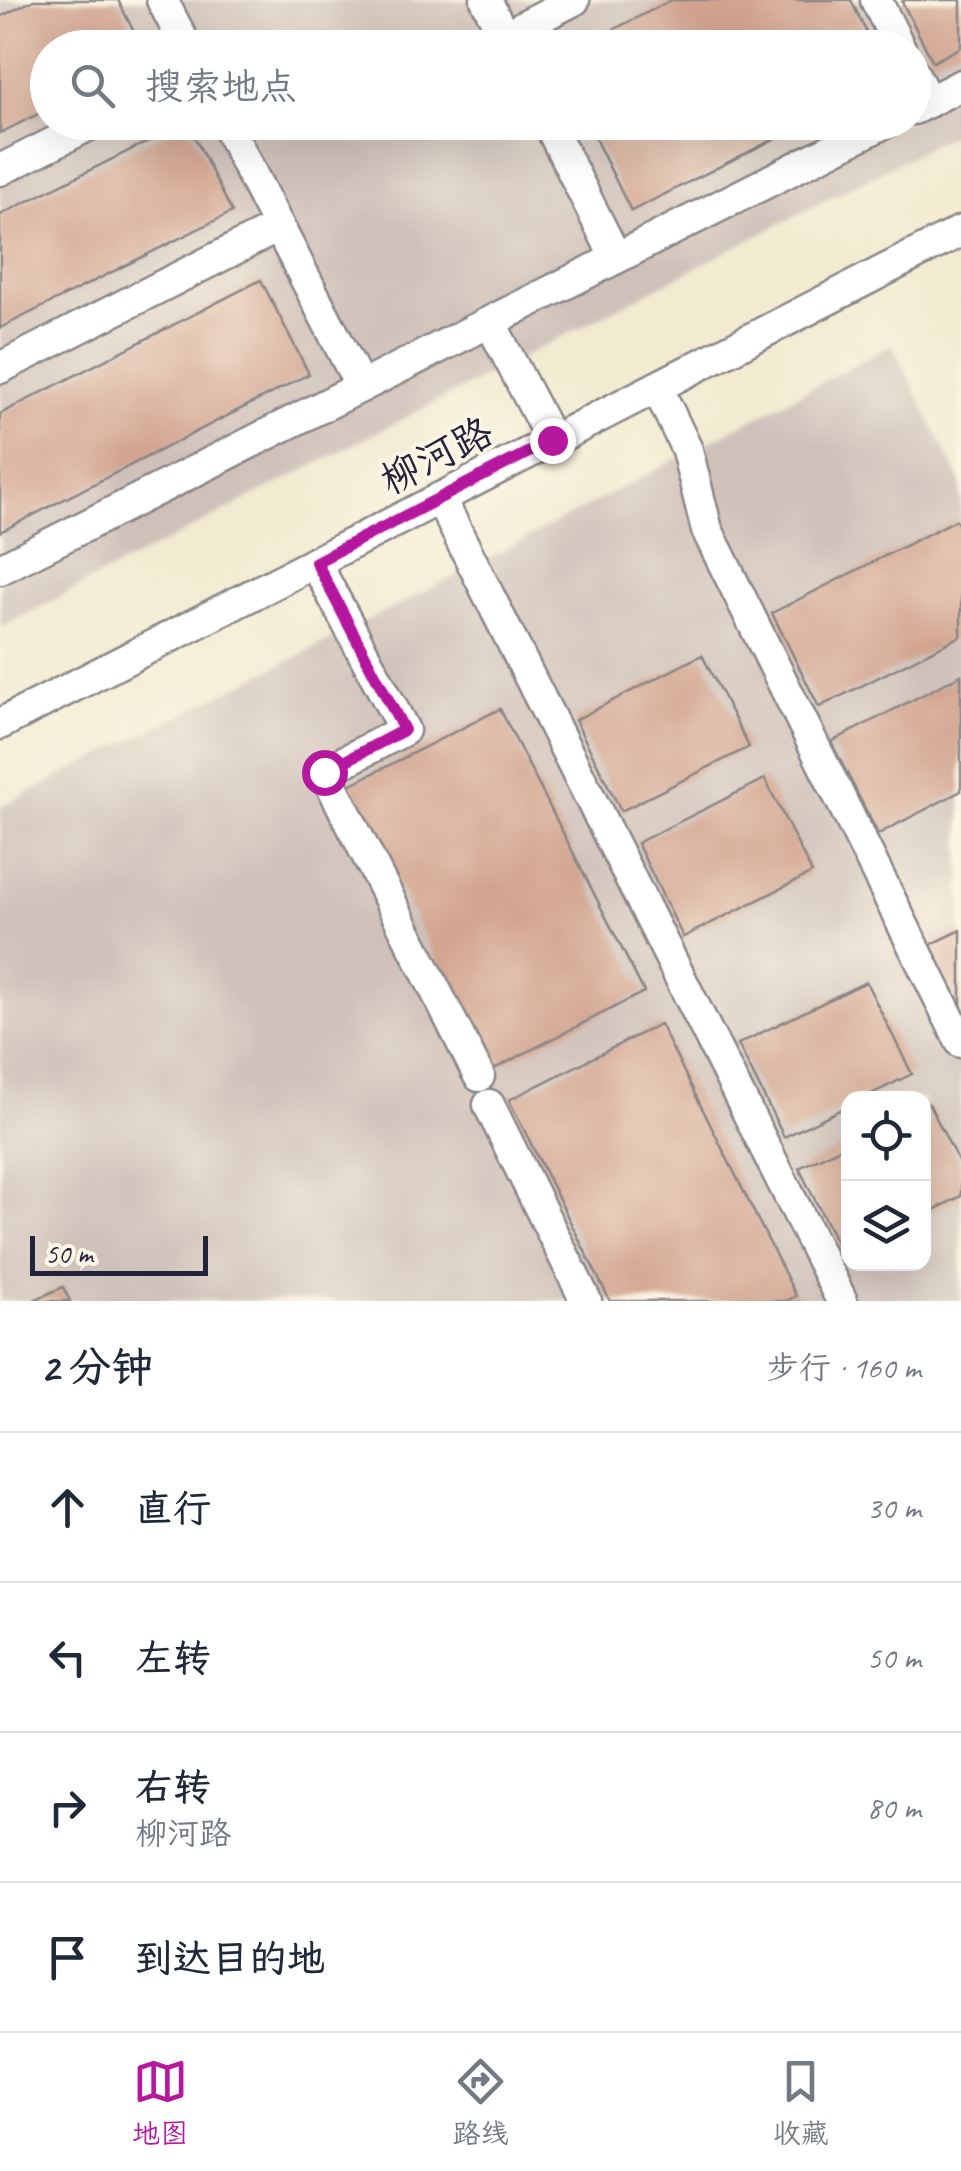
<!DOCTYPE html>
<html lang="zh">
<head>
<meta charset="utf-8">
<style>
  :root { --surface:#fff; --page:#f6f6f7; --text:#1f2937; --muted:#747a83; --line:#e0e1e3; --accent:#b5179e }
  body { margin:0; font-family:Caveat,"LXGW WenKai TC",sans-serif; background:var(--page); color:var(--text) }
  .controls { position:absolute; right:30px; bottom:30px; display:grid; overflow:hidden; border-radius:20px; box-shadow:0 10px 40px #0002 }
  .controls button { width:90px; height:90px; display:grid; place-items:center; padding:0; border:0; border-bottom:2px solid var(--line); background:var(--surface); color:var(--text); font:50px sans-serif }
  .scale { position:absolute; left:30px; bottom:25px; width:178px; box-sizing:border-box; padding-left:10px; border:5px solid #22223b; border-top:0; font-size:28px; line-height:35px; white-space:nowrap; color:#22223b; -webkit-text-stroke:8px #fcf5e5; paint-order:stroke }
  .stop { position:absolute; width:30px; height:30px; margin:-22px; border:8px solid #b5179e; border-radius:50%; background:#fff }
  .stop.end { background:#b5179e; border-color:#fff; box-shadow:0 2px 10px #0008 }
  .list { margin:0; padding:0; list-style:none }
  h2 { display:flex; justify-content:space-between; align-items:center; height:130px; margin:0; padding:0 40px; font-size:42px }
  h2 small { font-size:32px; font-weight:400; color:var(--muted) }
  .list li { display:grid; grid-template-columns:65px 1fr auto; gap:30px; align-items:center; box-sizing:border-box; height:150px; padding:0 40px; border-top:2px solid var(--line) }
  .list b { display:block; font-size:38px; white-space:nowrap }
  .list p { margin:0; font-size:32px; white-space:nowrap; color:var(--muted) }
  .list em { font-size:32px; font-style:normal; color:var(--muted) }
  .icon { flex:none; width:55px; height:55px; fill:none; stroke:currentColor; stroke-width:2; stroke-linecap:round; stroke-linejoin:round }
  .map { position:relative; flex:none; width:961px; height:1301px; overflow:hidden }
  .search { position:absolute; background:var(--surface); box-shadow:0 10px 40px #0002; left:30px; right:30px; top:30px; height:110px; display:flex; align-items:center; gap:25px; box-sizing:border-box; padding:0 35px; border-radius:55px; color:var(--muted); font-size:38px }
  .sheet { height:730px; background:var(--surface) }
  nav { display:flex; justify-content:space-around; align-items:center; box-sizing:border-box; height:140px; border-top:2px solid var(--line); background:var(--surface); font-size:28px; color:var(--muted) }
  nav a { display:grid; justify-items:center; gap:5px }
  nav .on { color:var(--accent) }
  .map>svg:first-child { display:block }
</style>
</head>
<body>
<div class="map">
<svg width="961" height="1301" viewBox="0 0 961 1301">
  <rect width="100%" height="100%" fill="#fcf5e5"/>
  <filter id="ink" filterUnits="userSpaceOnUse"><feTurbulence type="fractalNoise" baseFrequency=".01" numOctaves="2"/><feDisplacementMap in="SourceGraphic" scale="20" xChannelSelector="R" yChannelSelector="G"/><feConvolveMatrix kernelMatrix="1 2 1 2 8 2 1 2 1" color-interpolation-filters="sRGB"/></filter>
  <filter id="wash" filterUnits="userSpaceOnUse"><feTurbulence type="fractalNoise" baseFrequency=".0048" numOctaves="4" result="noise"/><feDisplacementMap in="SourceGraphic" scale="40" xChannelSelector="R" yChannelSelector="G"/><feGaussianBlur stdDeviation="2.25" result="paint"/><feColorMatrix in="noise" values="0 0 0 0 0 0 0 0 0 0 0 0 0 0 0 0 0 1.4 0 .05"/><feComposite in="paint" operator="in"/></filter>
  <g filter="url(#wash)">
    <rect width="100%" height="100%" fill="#f2ebd1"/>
    <g fill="#cfc1ba" fill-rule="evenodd">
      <path d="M 0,0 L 961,0 L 961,130 L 0,628 ZM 48,48 L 914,48 L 914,122 L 48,122 Z"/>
      <path d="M 892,345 L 961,482 L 961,1301 L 0,1301 L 0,807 L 455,576 ZM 848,1098 L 924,1098 L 924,1264 L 848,1264 Z"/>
    </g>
    <g id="blocks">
      <g fill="#d2a490">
        <path d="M 34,0 L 118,0 L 142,48 L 48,48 L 48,109 L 0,133 L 0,17 Z"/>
        <path d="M 672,0 L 851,0 L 874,48 L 577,48 Z"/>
        <path d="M 905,0 L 961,0 L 961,47 L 933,62 L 902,2 Z"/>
        <path d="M 187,122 L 232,212 L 0,328 L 0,215 Z"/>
        <path d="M 587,122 L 808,122 L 631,211 Z"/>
        <path d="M 261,280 L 309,374 L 0,532 L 0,414 Z"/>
        <path d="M 956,520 L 961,530 L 961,636 L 819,707 L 772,613 Z"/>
        <path d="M 702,655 L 749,747 L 621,811 L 575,720 Z"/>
        <path d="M 961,675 L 961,791 L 878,834 L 831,742 Z"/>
        <path d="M 500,709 L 644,992 L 492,1070 L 348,786 Z"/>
        <path d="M 765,779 L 812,873 L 683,937 L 637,843 Z"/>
        <path d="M 961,930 L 961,1006 L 930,945 Z"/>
        <path d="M 866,982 L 912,1074 L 863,1098 L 848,1098 L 848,1106 L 784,1137 L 738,1044 Z"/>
        <path d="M 660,1024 L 796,1296 L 786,1301 L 610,1301 L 509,1100 Z"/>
        <path d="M 929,1104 L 961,1167 L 961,1196 L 924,1215 L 924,1106 Z"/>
        <path d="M 848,1144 L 848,1253 L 843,1256 L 799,1168 Z"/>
        <path d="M 63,1287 L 70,1301 L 32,1301 Z"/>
      </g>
    </g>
  </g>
  <g filter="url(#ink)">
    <use href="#blocks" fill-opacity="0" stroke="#8a8686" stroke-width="2.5"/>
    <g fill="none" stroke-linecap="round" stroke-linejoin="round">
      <g stroke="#8a8686" stroke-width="35">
        <g id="minor">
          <path d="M 162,0 L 187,48"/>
          <path d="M 486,0 L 510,48"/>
          <path d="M 876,0 L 900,48"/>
          <path d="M 504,36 L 574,0"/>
          <path d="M 914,74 L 928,102"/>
          <path d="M 914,109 L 961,85"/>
          <path d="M 225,122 L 361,387"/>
          <path d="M 548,122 L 616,258"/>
          <path d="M 0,170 L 95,122"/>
          <path d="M 490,322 L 552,441"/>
          <path d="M 0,368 L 278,227"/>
          <path d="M 657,387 L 687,450 L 707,530 L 961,1042"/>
          <path d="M 440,498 L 842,1301"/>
          <path d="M 315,562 L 404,730 L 325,772 L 479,1076"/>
          <path d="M 0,569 L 886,122"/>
          <path d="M 0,724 L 961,231"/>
          <path d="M 489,1105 L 586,1301"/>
        </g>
      </g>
      <use href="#minor" stroke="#fff" stroke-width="30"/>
    </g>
  </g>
  <g fill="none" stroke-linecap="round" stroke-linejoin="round" filter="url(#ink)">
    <path stroke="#b5179e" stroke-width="12" d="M 324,772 L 404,730 L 316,562 L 552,440"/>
  </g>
  <g text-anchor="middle" stroke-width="8" stroke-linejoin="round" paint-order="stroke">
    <g font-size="40" fill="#22223b" stroke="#fcf5e5">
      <text transform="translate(436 455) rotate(-27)" y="14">柳河路</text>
    </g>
  </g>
</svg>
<div class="controls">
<button><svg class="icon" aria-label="locate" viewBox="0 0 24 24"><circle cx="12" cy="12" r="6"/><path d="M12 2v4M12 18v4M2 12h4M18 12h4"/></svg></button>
<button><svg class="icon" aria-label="layers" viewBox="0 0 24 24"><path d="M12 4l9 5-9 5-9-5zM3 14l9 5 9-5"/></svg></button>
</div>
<div class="scale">50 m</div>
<div class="stop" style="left:324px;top:772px"></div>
<div class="stop end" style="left:552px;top:440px"></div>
<div class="search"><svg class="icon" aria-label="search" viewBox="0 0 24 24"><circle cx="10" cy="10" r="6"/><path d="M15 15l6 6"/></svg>搜索地点</div>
</div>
<section class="sheet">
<h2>2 分钟<small>步行 · 160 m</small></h2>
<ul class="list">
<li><svg class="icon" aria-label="ahead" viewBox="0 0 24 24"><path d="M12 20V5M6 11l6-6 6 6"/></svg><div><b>直行</b></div><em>30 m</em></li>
<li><svg class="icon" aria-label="left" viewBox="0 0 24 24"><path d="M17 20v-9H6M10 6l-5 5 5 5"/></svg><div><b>左转</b></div><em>50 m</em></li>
<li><svg class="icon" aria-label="right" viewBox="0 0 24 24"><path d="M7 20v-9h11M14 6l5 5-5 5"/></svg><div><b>右转</b><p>柳河路</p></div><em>80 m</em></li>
<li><svg class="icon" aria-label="arrive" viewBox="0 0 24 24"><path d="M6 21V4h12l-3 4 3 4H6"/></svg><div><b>到达目的地</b></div></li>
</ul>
</section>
<nav>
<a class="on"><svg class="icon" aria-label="map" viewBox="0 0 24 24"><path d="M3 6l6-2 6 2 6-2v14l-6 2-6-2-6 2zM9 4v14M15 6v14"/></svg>地图</a>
<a><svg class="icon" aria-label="directions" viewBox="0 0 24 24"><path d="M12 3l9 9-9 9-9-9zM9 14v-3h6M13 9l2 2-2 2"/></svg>路线</a>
<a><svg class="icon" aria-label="saved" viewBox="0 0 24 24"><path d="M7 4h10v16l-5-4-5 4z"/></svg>收藏</a>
</nav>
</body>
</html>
